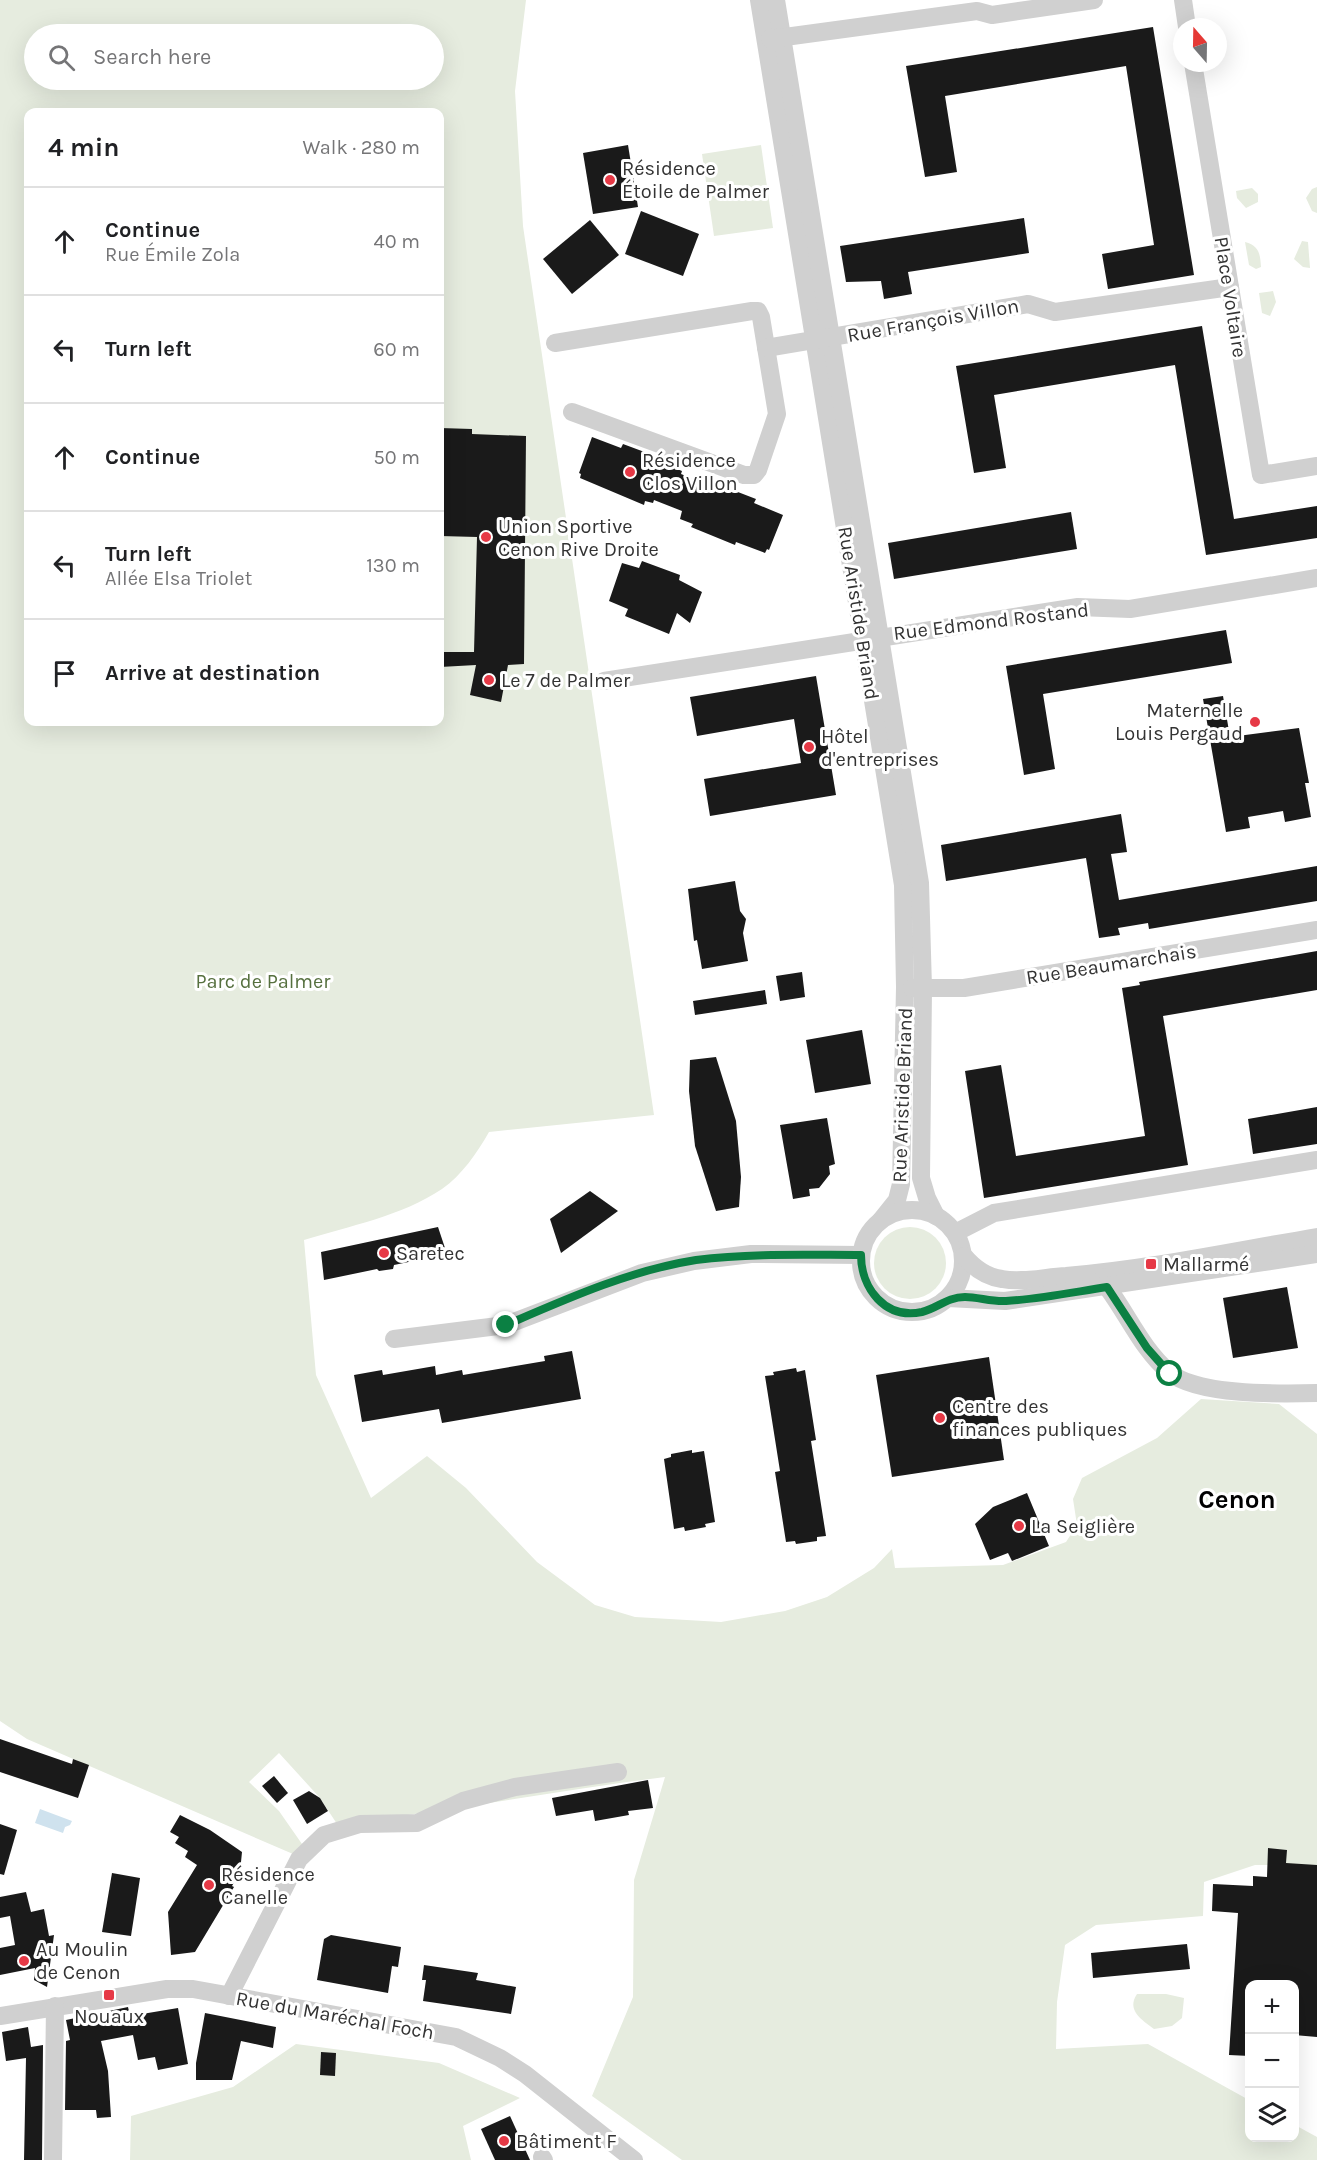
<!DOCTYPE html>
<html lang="en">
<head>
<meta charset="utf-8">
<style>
  :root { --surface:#fff; --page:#f2f2f2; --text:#202124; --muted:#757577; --line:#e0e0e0 }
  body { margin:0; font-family:Karla,sans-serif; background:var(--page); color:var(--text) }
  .controls { position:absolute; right:18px; bottom:18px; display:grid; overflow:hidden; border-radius:12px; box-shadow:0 6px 24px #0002 }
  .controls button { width:54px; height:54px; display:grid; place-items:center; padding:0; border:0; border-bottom:2px solid var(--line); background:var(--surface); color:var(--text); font:30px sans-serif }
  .compass { position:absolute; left:1173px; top:18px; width:54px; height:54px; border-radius:50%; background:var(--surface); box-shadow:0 6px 24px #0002; rotate:340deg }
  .stop { position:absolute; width:18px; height:18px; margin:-14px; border:4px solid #0b8043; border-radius:50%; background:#fff }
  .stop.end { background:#0b8043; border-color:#fff; box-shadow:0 2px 6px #0008 }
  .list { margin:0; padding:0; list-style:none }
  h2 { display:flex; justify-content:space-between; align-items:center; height:78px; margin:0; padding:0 24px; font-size:26px }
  h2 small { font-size:20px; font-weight:400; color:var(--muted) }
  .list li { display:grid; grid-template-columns:39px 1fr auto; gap:18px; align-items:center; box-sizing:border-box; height:108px; padding:0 24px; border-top:2px solid var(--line) }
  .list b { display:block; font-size:22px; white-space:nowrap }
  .list p { margin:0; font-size:20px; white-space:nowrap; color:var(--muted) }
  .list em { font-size:20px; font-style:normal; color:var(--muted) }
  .icon { flex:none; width:33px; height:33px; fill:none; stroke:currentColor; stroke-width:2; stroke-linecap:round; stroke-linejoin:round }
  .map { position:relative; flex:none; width:1317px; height:2160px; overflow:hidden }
  .search { position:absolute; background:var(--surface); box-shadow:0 6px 24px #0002; left:24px; top:24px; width:420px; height:66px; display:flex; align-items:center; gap:15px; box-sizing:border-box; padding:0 21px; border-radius:33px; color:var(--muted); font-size:22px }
  .panel { position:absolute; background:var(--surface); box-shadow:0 6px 24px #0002; left:24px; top:108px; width:420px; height:618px; border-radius:12px }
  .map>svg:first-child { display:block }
</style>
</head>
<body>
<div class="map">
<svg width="1317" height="2160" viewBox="0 0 1317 2160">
  <rect width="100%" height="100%" fill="#fff"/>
  <g fill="#e6ecdf" fill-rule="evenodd">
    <path d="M 0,0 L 526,0 L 515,91 L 523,226 L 654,1115 L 489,1132 C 477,1153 462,1175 442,1189 C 402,1216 349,1226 304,1240 L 316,1375 L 371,1498 L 427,1456 L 466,1488 L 537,1562 L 595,1605 L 635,1617 L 721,1622 L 785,1611 L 827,1597 L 874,1568 L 892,1549 L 895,1568 L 1003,1565 L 1066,1542 L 1077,1525 L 1073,1499 L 1082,1478 L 1157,1438 L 1201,1399 L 1279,1404 L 1317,1434 L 1317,1865 L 1255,1865 L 1204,1882 L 1203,1916 L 1096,1925 L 1065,1945 L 1057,2002 L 1056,2049 L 1148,2044 L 1249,2100 L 1250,2138 L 1294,2138 L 1295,2125 L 1317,2137 L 1317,2160 L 682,2160 L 592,2096 L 633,1997 L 634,1880 L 665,1777 C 555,1791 446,1812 337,1824 L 320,1798 L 279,1753 L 249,1782 L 279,1811 L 302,1844 L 293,1854 L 27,1739 L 0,1721 ZM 34,34 L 434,34 L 434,80 L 34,80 ZM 28,112 L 440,112 L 440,722 L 28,722 Z"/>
    <path d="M 761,145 L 773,228 L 714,236 L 702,154 Z"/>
    <path d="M 1317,187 L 1317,213 L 1312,211 L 1306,198 L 1312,189 Z"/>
    <path d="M 1252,188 L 1258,194 L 1258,202 L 1246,208 L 1237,198 L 1236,191 Z"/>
    <path d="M 1302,241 L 1308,242 L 1310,268 L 1303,267 L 1294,259 Z"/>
    <path d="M 1245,242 C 1259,246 1260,253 1261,267 L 1256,269 L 1249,265 Z"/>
    <path d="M 1273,291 L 1276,302 L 1270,316 L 1262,313 L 1259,293 Z"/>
    <circle cx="910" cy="1263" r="36"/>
    <path d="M 1137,1994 L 1166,1994 L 1184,1998 L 1182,2018 L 1172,2026 L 1154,2029 C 1142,2020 1126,2010 1137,1994 Z"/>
    <path d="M 296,2044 L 439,2063 L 520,2098 L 463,2126 L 471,2160 L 130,2160 L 131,2116 L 233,2087 Z"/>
  </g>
  <path fill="#cfe2ee" d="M 40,1809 L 72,1821 L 70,1825 L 65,1827 L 63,1833 L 35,1823 Z"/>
  <g fill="#1a1a1a">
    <path d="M 1153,27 L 1194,275 L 1108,289 L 1102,254 L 1154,245 L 1126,66 L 945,96 L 957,172 L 925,177 L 906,66 Z"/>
    <path d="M 628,145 L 638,207 L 593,214 L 583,153 Z"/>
    <path d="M 641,211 L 699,234 L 683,276 L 625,254 Z"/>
    <path d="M 1024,218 L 1029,253 L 908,272 L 912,294 L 884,299 L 881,281 L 846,282 L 840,246 Z"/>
    <path d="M 590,220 L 619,255 L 572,294 L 543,259 Z"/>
    <path d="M 1202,326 L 1234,519 L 1317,506 L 1317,538 L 1206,555 L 1175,365 L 994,395 L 1006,468 L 974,473 L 956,366 Z"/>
    <path d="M 440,428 L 472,429 L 472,434 L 526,436 L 524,664 L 508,665 L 501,702 L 470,695 L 476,665 L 440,667 L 440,652 L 474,652 L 477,537 L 440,536 Z"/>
    <path d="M 592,437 L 621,448 L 623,444 L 666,460 L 665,464 L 682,471 L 681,474 L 711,486 L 712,482 L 756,499 L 754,503 L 783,515 L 769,550 L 767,549 L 765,553 L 736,542 L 735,545 L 691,527 L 693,524 L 680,519 L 682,511 L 654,500 L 653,503 L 645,501 L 644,505 L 580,478 L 581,474 L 579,473 Z"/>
    <path d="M 1071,512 L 1077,549 L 894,579 L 888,543 Z"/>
    <path d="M 642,561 L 680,575 L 679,580 L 702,592 L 690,623 L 677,613 L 669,634 L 625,616 L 628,609 L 609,601 L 622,563 L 639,568 Z"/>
    <path d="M 1226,630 L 1232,663 L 1043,694 L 1055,769 L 1024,775 L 1006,666 Z"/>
    <path d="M 816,676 L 836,795 L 710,816 L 704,779 L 801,763 L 794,719 L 697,736 L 690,697 Z"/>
    <path d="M 1223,696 L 1230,737 L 1299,728 L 1309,783 L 1305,783 L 1311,817 L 1285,822 L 1283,811 L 1248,817 L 1250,828 L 1226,832 L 1203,699 Z"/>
    <path d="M 1121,814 L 1127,852 L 1111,854 L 1119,900 L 1317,866 L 1317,901 L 1149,929 L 1148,923 L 1118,928 L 1120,935 L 1099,938 L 1086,858 L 946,881 L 941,845 Z"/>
    <path d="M 735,881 L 740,911 L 746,919 L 743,933 L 748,961 L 702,969 L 697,940 L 694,941 L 688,889 Z"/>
    <path d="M 1317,951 L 1317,990 L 1163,1016 L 1188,1165 L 984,1198 L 965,1071 L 1001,1065 L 1016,1156 L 1145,1136 L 1122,988 L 1140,985 L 1139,982 Z"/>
    <path d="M 802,972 L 805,997 L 780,1001 L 776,976 Z"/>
    <path d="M 765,990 L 767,1004 L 695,1015 L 693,1001 Z"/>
    <path d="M 862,1030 L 871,1084 L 815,1093 L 806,1040 Z"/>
    <path d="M 716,1057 L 736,1121 L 741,1177 L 739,1207 L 716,1211 L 695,1146 L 689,1091 L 690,1060 Z"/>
    <path d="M 1317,1107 L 1317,1144 L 1253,1154 L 1248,1119 Z"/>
    <path d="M 827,1118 L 835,1164 L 829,1166 L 830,1174 L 819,1188 L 809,1189 L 810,1196 L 793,1199 L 780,1125 Z"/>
    <path d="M 590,1191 L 618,1211 L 561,1253 L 550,1219 Z"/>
    <path d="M 438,1227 L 447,1254 L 394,1265 L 393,1269 L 379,1271 L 377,1269 L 324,1280 L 321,1252 Z"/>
    <path d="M 1287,1287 L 1298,1348 L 1233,1358 L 1223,1298 Z"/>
    <path d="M 572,1351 L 581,1399 L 442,1423 L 439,1409 L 362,1422 L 354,1375 L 382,1370 L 383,1375 L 435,1366 L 436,1375 L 462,1370 L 463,1375 L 545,1361 L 544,1356 Z"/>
    <path d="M 989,1357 L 1004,1460 L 892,1477 L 876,1375 Z"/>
    <path d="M 796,1368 L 797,1372 L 805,1370 L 816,1440 L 811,1441 L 826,1536 L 817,1537 L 817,1541 L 796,1544 L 795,1541 L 786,1542 L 775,1472 L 780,1471 L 765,1376 L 774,1375 L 773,1372 Z"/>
    <path d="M 692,1450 L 692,1453 L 704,1451 L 715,1522 L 705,1524 L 706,1527 L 685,1531 L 684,1527 L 674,1529 L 664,1459 L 671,1457 L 671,1454 Z"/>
    <path d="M 1027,1493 L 1049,1546 L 1012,1561 L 1008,1553 L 990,1560 L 975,1524 L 993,1507 Z"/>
    <path d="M 0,1739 L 72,1764 L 73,1759 L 89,1765 L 78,1798 L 0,1772 Z"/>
    <path d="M 274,1776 L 288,1793 L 277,1803 L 262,1786 Z"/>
    <path d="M 648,1780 L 653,1808 L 628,1811 L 629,1815 L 595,1821 L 593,1810 L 556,1816 L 552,1798 Z"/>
    <path d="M 309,1791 L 320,1798 L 328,1811 L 307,1824 L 293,1800 Z"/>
    <path d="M 180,1815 L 210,1830 L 242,1852 L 240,1872 L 232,1886 L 234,1887 L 195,1952 L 171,1955 L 168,1912 L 197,1865 L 185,1857 L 188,1851 L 175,1843 L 179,1837 L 170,1832 Z"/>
    <path d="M 0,1824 L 17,1830 L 4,1875 L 0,1874 Z"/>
    <path d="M 1268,1848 L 1287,1850 L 1286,1863 L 1317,1865 L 1317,2037 L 1294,2035 L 1294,1984 L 1250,1984 L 1250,2056 L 1229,2055 L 1238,1913 L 1212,1911 L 1213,1884 L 1253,1886 L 1253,1876 L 1267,1877 Z"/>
    <path d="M 112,1873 L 140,1878 L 131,1936 L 102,1932 Z"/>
    <path d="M 26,1892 L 31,1912 L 44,1909 L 49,1936 L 54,1935 L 47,1987 L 34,1980 L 35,1968 L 0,1975 L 0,1948 L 15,1945 L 10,1916 L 0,1918 L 0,1897 Z"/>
    <path d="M 331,1935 L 401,1947 L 398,1967 L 392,1966 L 388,1993 L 317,1980 L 324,1939 Z"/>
    <path d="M 1187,1944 L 1190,1969 L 1093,1978 L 1091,1953 Z"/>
    <path d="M 424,1965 L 478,1973 L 476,1980 L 516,1987 L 511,2014 L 423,2001 L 426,1980 L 422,1980 Z"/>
    <path d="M 128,2007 L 130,2016 L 178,2008 L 188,2064 L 158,2070 L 155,2057 L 138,2060 L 133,2035 L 101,2041 L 108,2071 L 111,2117 L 97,2118 L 96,2110 L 65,2110 L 66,2041 L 70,2040 L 66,2020 Z"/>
    <path d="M 205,2013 L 276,2027 L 273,2048 L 241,2041 L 232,2080 L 196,2080 L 196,2063 Z"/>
    <path d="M 28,2027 L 31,2047 L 43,2045 L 42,2160 L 24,2160 L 26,2058 L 6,2061 L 2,2032 Z"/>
    <path d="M 321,2052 L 336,2053 L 335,2076 L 320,2075 Z"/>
    <path d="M 510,2116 L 530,2160 L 495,2160 L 481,2129 Z"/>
  </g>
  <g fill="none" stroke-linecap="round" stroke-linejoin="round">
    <g stroke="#d0d0d0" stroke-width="18">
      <path d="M 759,0 L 903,885 L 905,987 L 901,1184 L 897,1200 L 881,1220"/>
      <path d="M 776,0 L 920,883 L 923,988 L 921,1178 L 927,1198 L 936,1216"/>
      <path d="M 1183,0 L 1187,27"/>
      <path d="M 770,39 L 977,11 L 992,15 L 1094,0"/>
      <path d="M 1193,63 L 1261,475 L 1317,466"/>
      <path d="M 555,343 L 752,311 L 758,311 L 761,317 L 777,414 L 758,470 L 754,475 L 744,475 L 572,412"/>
      <path d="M 766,348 L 1028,304 L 1055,312 L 1230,287"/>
      <path d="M 604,681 L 1078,607 L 1130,609 L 1317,578"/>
      <path d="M 912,988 L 964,988 L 1317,930"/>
      <circle cx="912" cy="1261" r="51"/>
      <path d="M 955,1233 L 994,1213 L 1317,1160"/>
      <path d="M 964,1256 C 974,1268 987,1277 1002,1279 C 1023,1283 1045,1277 1066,1276 C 1150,1269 1234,1251 1317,1237"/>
      <path d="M 1104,1277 L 1107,1287 C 1128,1315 1142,1349 1169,1372 C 1197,1396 1281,1394 1317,1393"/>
      <path d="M 948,1298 L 1005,1301 L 1317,1254"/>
      <path d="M 394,1339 L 506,1325 L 642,1273 L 694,1261 L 751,1254 L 861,1255"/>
      <path d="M 229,1996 L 299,1859 L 324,1835 L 360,1824 L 417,1823 L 463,1801 L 515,1787 L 618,1772"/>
      <path d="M 0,2016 L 167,1989 L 193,1989 L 456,2037 L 500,2058 L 525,2074 L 634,2160"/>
      <path d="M 542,2157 L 544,2160"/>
      <path d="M 53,2160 L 55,2006"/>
    </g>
  </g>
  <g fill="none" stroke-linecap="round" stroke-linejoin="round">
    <path stroke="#0b8043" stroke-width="8" d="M 506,1325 C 566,1299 631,1270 696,1260 C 751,1253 805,1255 861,1255 C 861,1288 885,1320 922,1312 C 938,1308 947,1297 965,1297 C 978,1297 992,1302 1006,1301 C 1040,1299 1074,1292 1107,1287 L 1147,1348 L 1170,1374"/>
  </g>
  <g fill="#e63946" stroke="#fff" stroke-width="2">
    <circle cx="610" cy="180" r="6"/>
    <circle cx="630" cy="472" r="6"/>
    <circle cx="486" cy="537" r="6"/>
    <circle cx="489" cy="680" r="6"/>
    <circle cx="1255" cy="722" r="6"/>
    <circle cx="809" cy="747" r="6"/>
    <circle cx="384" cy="1253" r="6"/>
    <rect x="1145" y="1258" width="12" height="12" rx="3"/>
    <circle cx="940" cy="1418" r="6"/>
    <circle cx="1019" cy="1526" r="6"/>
    <circle cx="209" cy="1885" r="6"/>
    <circle cx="24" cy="1961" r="6"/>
    <rect x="103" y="1989" width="12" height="12" rx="3"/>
    <circle cx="504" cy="2141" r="6"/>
  </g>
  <g text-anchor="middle" stroke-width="6" stroke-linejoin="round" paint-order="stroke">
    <g font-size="20" fill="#333" stroke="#fff" text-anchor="start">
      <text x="622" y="175">Résidence<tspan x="622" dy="23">Étoile de Palmer</tspan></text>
      <text x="642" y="467">Résidence<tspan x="642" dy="23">Clos Villon</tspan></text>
      <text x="498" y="533">Union Sportive<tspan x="498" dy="23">Cenon Rive Droite</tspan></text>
      <text x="501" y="687">Le 7 de Palmer</text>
      <text x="1243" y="717" text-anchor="end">Maternelle<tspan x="1243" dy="23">Louis Pergaud</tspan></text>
      <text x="821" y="743">Hôtel<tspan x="821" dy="23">d'entreprises</tspan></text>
      <text x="396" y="1260">Saretec</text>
      <text x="1163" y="1271">Mallarmé</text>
      <text x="952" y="1413">Centre des<tspan x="952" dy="23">finances publiques</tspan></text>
      <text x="1031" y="1533">La Seiglière</text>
      <text x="221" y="1881">Résidence<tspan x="221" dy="23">Canelle</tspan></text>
      <text x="36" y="1956">Au Moulin<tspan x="36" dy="23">de Cenon</tspan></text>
      <text x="109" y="2023" text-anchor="middle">Nouaux</text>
      <text x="516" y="2148">Bâtiment F</text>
    </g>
    <g font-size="20" fill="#333" stroke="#fff">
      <text transform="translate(1231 297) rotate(81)" y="7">Place Voltaire</text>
      <text transform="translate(933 320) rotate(-10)" y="7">Rue François Villon</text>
      <text transform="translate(859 613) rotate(81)" y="7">Rue Aristide Briand</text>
      <text transform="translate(991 621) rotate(-7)" y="7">Rue Edmond Rostand</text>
      <text transform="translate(1111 964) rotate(-9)" y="7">Rue Beaumarchais</text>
      <text transform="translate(902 1095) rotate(-88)" y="7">Rue Aristide Briand</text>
      <text transform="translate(335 2015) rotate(10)" y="7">Rue du Maréchal Foch</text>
    </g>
    <g font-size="20" fill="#56703f" stroke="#fff">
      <text x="263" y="988">Parc de Palmer</text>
    </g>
    <g font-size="26" font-weight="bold" fill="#000" stroke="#fff">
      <text x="1237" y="1508">Cenon</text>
    </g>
  </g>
</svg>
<div class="controls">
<button>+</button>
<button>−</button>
<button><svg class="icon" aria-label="layers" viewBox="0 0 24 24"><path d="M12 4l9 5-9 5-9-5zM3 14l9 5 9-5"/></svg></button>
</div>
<svg class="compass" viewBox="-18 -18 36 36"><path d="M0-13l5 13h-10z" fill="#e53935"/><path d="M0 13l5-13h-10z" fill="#757577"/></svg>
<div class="stop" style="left:1170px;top:1374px"></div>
<div class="stop end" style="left:506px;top:1325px"></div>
<div class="search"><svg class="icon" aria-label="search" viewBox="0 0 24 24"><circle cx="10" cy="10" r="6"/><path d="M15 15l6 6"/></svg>Search here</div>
<section class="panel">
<h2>4 min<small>Walk · 280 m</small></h2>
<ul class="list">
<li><svg class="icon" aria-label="ahead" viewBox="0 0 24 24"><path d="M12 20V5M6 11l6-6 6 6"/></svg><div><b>Continue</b><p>Rue Émile Zola</p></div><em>40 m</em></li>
<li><svg class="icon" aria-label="left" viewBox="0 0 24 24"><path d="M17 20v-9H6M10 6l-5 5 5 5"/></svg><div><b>Turn left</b></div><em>60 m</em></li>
<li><svg class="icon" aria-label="ahead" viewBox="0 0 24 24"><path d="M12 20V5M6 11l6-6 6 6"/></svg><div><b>Continue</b></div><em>50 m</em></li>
<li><svg class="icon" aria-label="left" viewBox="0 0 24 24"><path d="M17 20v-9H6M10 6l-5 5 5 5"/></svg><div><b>Turn left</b><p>Allée Elsa Triolet</p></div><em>130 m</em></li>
<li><svg class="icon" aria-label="arrive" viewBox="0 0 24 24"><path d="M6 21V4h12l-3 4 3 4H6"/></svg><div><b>Arrive at destination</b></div></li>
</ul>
</section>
</div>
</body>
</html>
